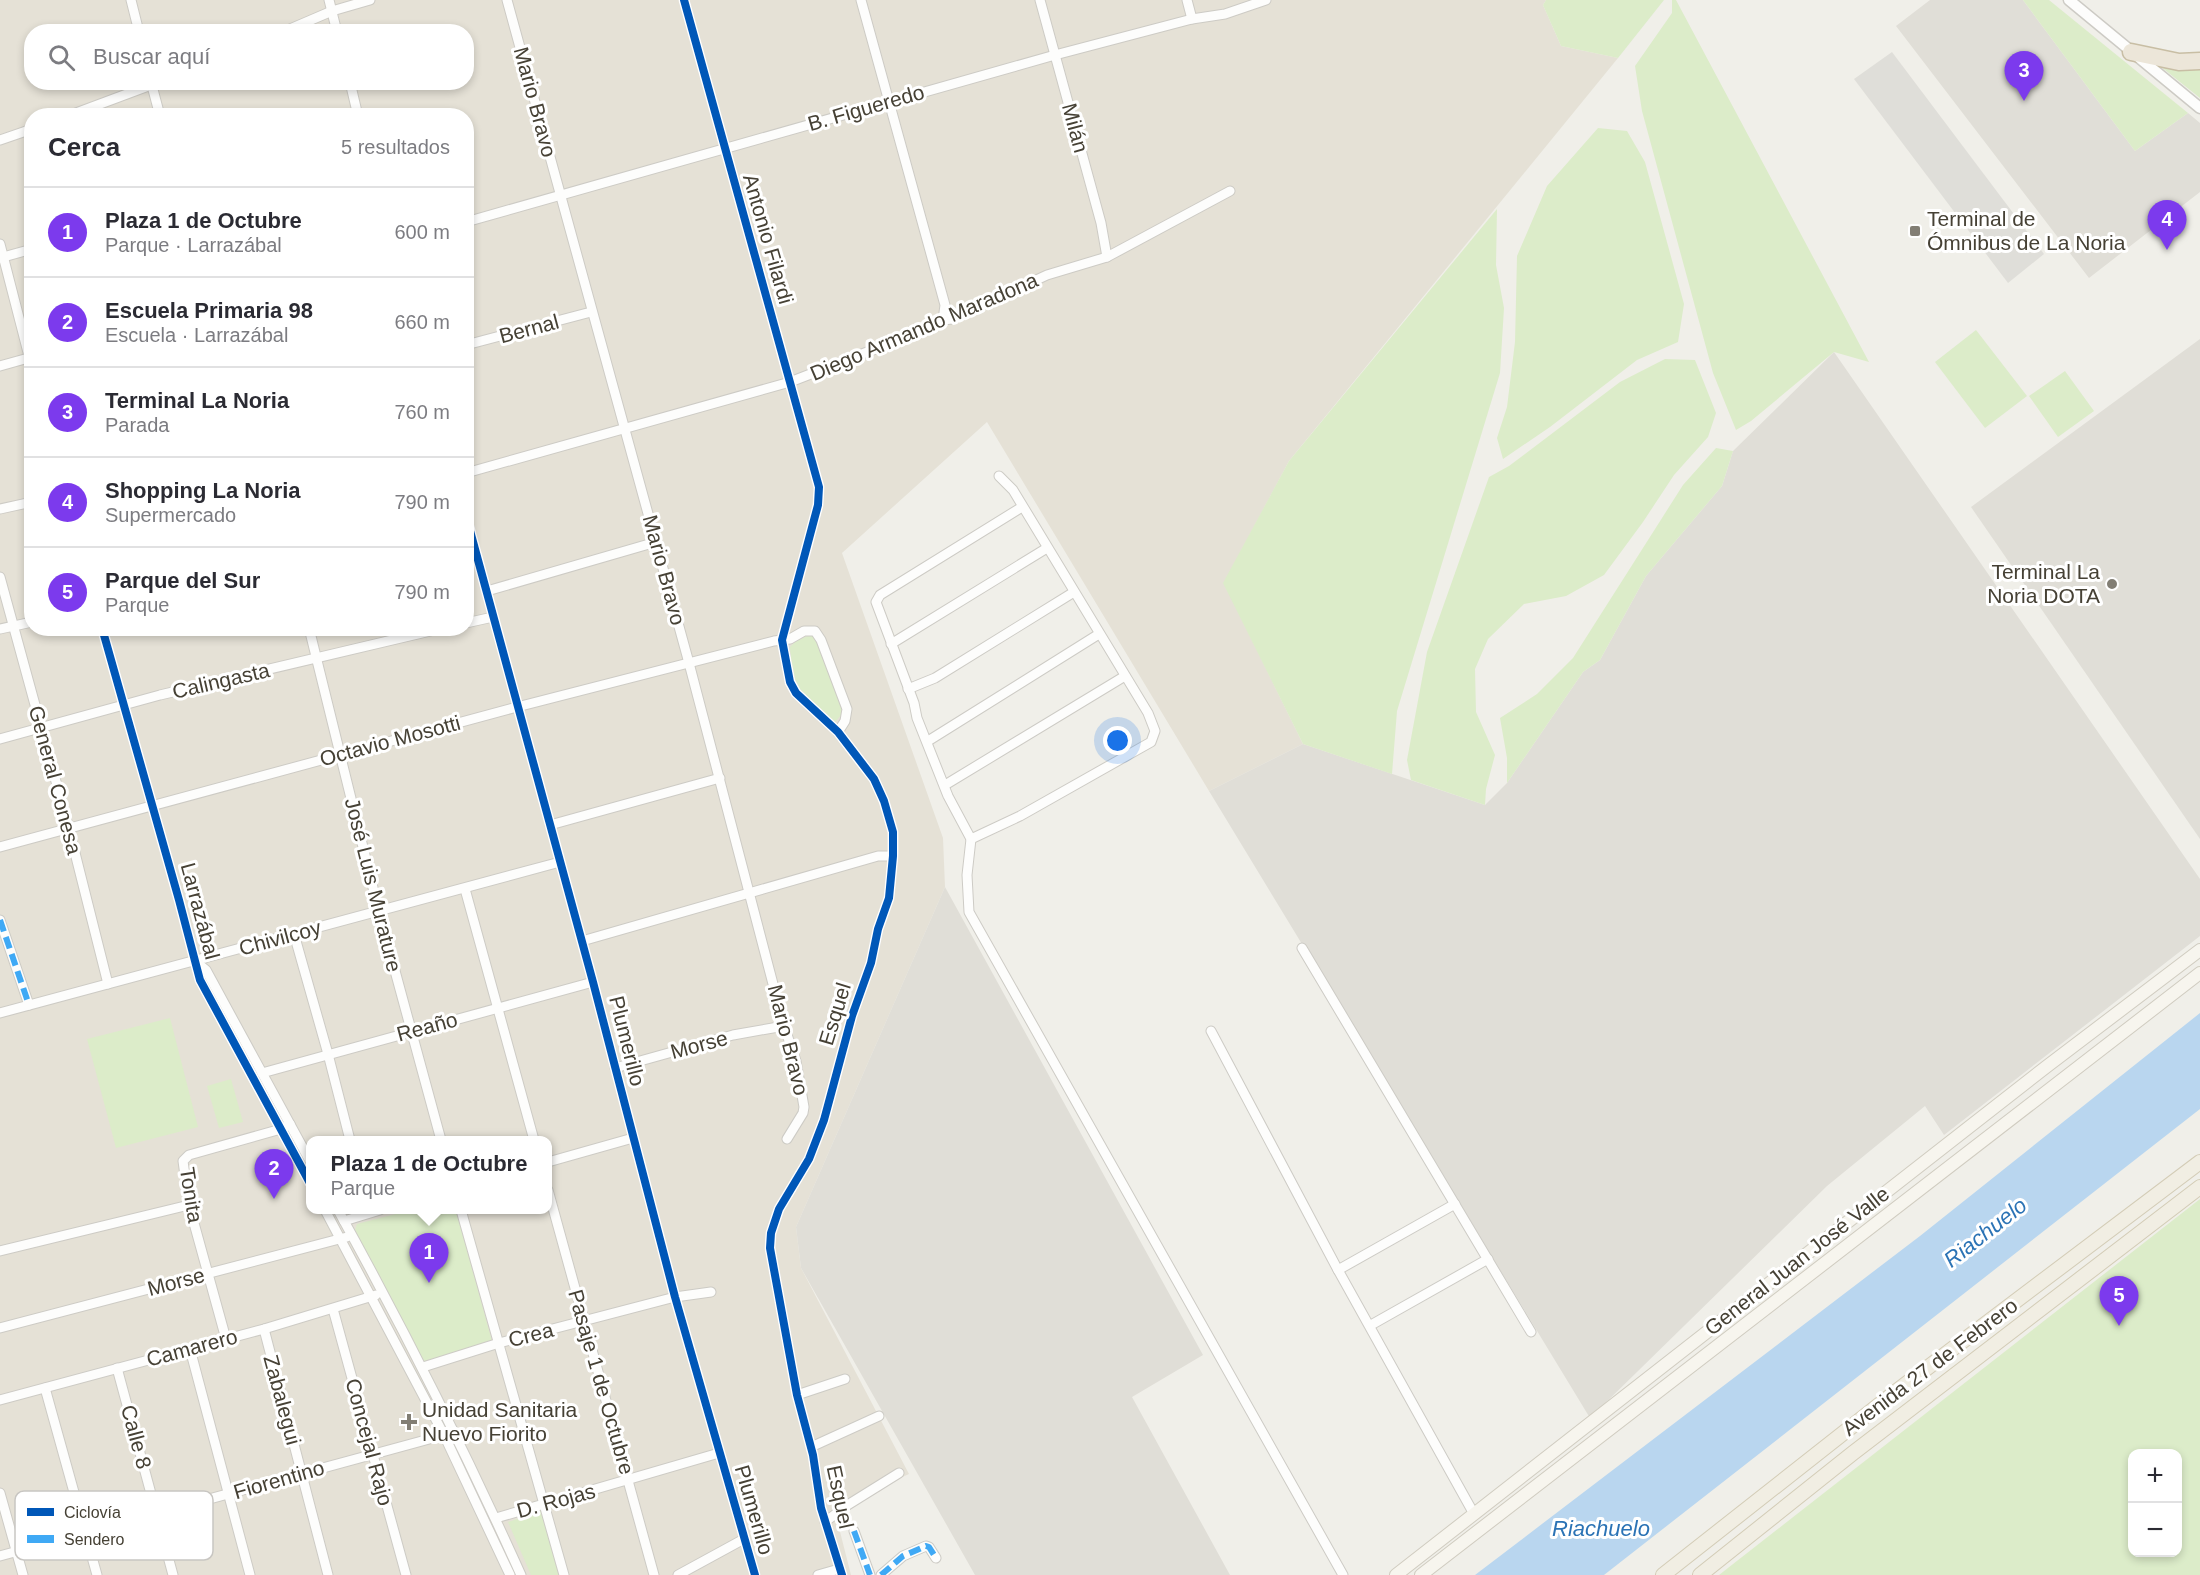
<!DOCTYPE html>
<html lang="es">
<head>
<meta charset="utf-8">
<style>
  :root { --surface:#fff; --page:#f2f2f3; --text:#2b2b33; --muted:#7c7c81; --line:#e1e1e2; --accent:#7c3aed }
  body { margin:0; font-family:Helvetica,sans-serif; background:var(--page); color:var(--text) }
  .controls { position:absolute; right:18px; bottom:18px; display:grid; overflow:hidden; border-radius:12px; box-shadow:0 3px 9px #0003 }
  .controls button { width:54px; height:54px; display:grid; place-items:center; padding:0; border:0; border-bottom:2px solid var(--line); background:var(--surface); color:var(--text); font:30px sans-serif }
  .you { position:absolute; left:1118px; top:741px; width:21px; height:21px; margin:-15px; border:4px solid #fff; border-radius:50%; background:#1a73e8; box-shadow:0 0 0 9px #1a73e833 }
  .badge { display:grid; place-items:center; width:39px; height:39px; border-radius:50%; background:var(--accent); color:#fff; font-size:20px; font-weight:700 }
  .pin { position:absolute; translate:-50% -50px; filter:drop-shadow(0 2px 3px #0008) }
  .pin::after { content:''; position:absolute; top:32px; width:21px; height:18px; background:inherit; clip-path:polygon(0 0,100% 0,50% 100%) }
  .popup { position:absolute; left:306px; top:1136px; width:246px; height:78px; box-sizing:border-box; display:grid; place-content:center; border-radius:12px; background:var(--surface); filter:drop-shadow(0 2px 4px #0005); font-size:20px; white-space:nowrap; color:var(--muted) }
  .popup b { font-size:22px; color:var(--text) }
  .popup::after { content:''; position:absolute; left:50%; top:100%; margin-left:-12px; border:12px solid transparent; border-top-color:var(--surface) }
  .list { margin:0; padding:0; list-style:none }
  h2 { display:flex; justify-content:space-between; align-items:center; height:78px; margin:0; padding:0 24px; font-size:26px }
  h2 small { font-size:20px; font-weight:400; color:var(--muted) }
  .list li { display:grid; grid-template-columns:39px 1fr auto; gap:18px; align-items:center; box-sizing:border-box; height:90px; padding:0 24px; border-top:2px solid var(--line) }
  .list b { display:block; font-size:22px; white-space:nowrap }
  .list p { margin:0; font-size:20px; white-space:nowrap; color:var(--muted) }
  .list em { font-size:20px; font-style:normal; color:var(--muted) }
  .icon { flex:none; width:33px; height:33px; fill:none; stroke:currentColor; stroke-width:2; stroke-linecap:round; stroke-linejoin:round }
  .map { position:relative; flex:none; width:2200px; height:1575px; overflow:hidden }
  .search { position:absolute; background:var(--surface); box-shadow:0 3px 9px #0003; left:24px; top:24px; width:450px; height:66px; display:flex; align-items:center; gap:15px; box-sizing:border-box; padding:0 21px; border-radius:24px; color:var(--muted); font-size:22px }
  .panel { position:absolute; background:var(--surface); box-shadow:0 3px 9px #0003; left:24px; top:108px; width:450px; height:528px; border-radius:24px }
  .map>svg:first-child { display:block }
</style>
</head>
<body>
<div class="map">
<svg width="2200" height="1575" viewBox="0 0 2200 1575">
  <rect width="100%" height="100%" fill="#f0efe9"/>
  <path fill="#e5e1d6" fill-rule="evenodd" d="M 0,0 L 1546,0 L 1543,5 L 1561,46 L 1618,58 L 1289,461 L 1224,583 L 1303,744 L 1209,791 L 987,422 L 842,553 L 943,838 L 945,887 L 796,1227 L 801,1268 L 909,1474 L 834,1508 L 851,1575 L 0,1575 ZM 32,32 L 466,32 L 466,82 L 32,82 ZM 32,116 L 466,116 L 466,628 L 32,628 ZM 310,1140 L 548,1140 L 548,1210 L 310,1210 Z"/>
  <g fill="#e0ded7">
    <path d="M 1930,0 L 2023,0 L 2135,151 L 2188,113 L 2200,123 L 2200,192 L 2089,278 L 1896,26 Z"/>
    <path d="M 2200,339 L 2200,839 L 1971,507 Z"/>
    <path d="M 1834,352 L 2200,879 L 2200,936 L 1944,1135 L 1925,1106 L 1827,1186 L 1590,1418 L 1209,791 L 1303,744 L 1485,805 L 1507,783 L 1583,672 L 1600,660 L 1646,576 L 1722,486 L 1733,451 Z"/>
    <path d="M 945,887 L 1203,1355 L 1132,1397 L 1230,1575 L 975,1575 L 801,1268 L 796,1227 Z"/>
  </g>
  <g fill="#dcecc9" fill-rule="evenodd">
    <path d="M 1546,0 L 1664,0 L 1618,58 L 1561,46 L 1543,5 Z"/>
    <path d="M 1672,0 L 1676,0 L 1869,362 L 1834,352 L 1751,421 L 1736,430 L 1713,373 L 1642,111 L 1635,66 L 1672,13 Z"/>
    <path d="M 2023,0 L 2049,0 L 2188,113 L 2135,151 Z"/>
    <path d="M 2160,66 L 2200,67 L 2200,98 Z"/>
    <path d="M 1598,128 L 1627,131 L 1645,162 L 1684,304 L 1678,342 L 1637,360 L 1550,427 L 1503,459 L 1497,438 L 1507,407 L 1515,342 L 1517,256 L 1547,186 Z"/>
    <path d="M 1497,209 L 1496,265 L 1504,308 L 1500,373 L 1397,711 L 1392,774 L 1303,744 L 1223,583 L 1289,461 Z"/>
    <path d="M 1976,330 L 2027,396 L 1985,428 L 1935,362 Z"/>
    <path d="M 1665,359 L 1695,360 L 1716,413 L 1708,437 L 1674,475 L 1643,522 L 1604,575 L 1566,596 L 1524,604 L 1488,639 L 1475,669 L 1476,712 L 1495,755 L 1486,789 L 1485,805 L 1411,780 L 1407,760 L 1427,652 L 1489,477 L 1509,466 L 1620,382 Z"/>
    <path d="M 2065,371 L 2094,411 L 2058,437 L 2029,396 Z"/>
    <path d="M 1716,448 L 1733,451 L 1722,486 L 1646,576 L 1600,660 L 1583,672 L 1507,783 L 1507,758 L 1500,718 L 1537,694 L 1573,658 L 1683,485 Z"/>
    <path d="M 812,634 L 816,639 L 842,703 L 842,714 L 835,722 L 832,722 L 800,691 L 795,682 L 792,673 L 790,647 L 796,641 Z"/>
    <path d="M 170,1018 L 198,1127 L 116,1148 L 87,1039 Z"/>
    <path d="M 231,1079 L 243,1122 L 219,1128 L 207,1086 Z"/>
    <path d="M 2200,1199 L 2200,1575 L 1719,1575 ZM 2132,1454 L 2178,1454 L 2178,1552 L 2132,1552 Z"/>
    <path d="M 411,1210 L 456,1210 L 492,1341 L 423,1363 L 421,1360 L 355,1230 L 357,1224 Z"/>
    <path d="M 541,1511 L 560,1575 L 531,1575 L 508,1522 Z"/>
  </g>
  <path fill="#dfded9" d="M 1892,52 L 2044,254 L 2008,283 L 1854,79 Z"/>
  <path fill="#b9d6ef" d="M 2200,1013 L 2200,1109 L 1604,1575 L 1475,1575 L 1920,1236 Z"/>
  <g fill="none" stroke-linecap="round" stroke-linejoin="round">
    <g stroke="#cdcbc5" stroke-width="11">
      <g id="minor">
        <path d="M 131,0 L 139,32"/>
        <path d="M 329,0 L 337,32"/>
        <path d="M 507,0 L 689,663 L 784,1026 L 796,1061 L 804,1107 L 803,1113 L 787,1139"/>
        <path d="M 684,0 L 819,487 L 818,505 L 782,640 L 790,682 L 796,693 L 838,732 L 874,779 L 884,801 L 893,832 L 893,856 L 889,898 L 878,929 L 871,963 L 852,1016 L 824,1120 L 809,1159 L 779,1209 L 771,1233 L 770,1248 L 797,1395 L 813,1455 L 821,1508 L 842,1575"/>
        <path d="M 861,0 L 945,305 L 943,320"/>
        <path d="M 1040,0 L 1101,223 L 1107,257"/>
        <path d="M 1187,0 L 1192,19"/>
        <path d="M 283,32 L 332,11 L 370,0"/>
        <path d="M 151,82 L 160,116"/>
        <path d="M 350,82 L 358,116"/>
        <path d="M 68,116 L 159,82"/>
        <path d="M 0,140 L 32,129"/>
        <path d="M 466,222 L 1055,55 L 1192,19 L 1225,14 L 1266,0"/>
        <path d="M 0,244 L 32,368"/>
        <path d="M 0,258 L 32,249"/>
        <path d="M 466,345 L 591,312"/>
        <path d="M 0,366 L 32,357"/>
        <path d="M 466,473 L 790,382 L 929,328 L 943,320 L 952,319 L 1047,275 L 1107,257 L 1230,191"/>
        <path d="M 1022,507 L 880,595 L 876,602 L 914,703 L 917,718 L 948,796 L 971,839 L 967,875 L 969,912 L 1343,1575"/>
        <path d="M 0,509 L 32,502"/>
        <path d="M 466,516 L 593,982 L 675,1297 L 755,1575"/>
        <path d="M 0,577 L 69,829 L 108,984"/>
        <path d="M 487,591 L 656,542"/>
        <path d="M 466,623 L 493,617"/>
        <path d="M 102,628 L 179,900 L 200,980 L 310,1183"/>
        <path d="M 309,628 L 379,912 L 441,1140"/>
        <path d="M 0,629 L 32,622"/>
        <path d="M 891,644 L 1047,548"/>
        <path d="M 908,689 L 935,678 L 1074,592"/>
        <path d="M 0,739 L 160,695 L 443,628"/>
        <path d="M 928,741 L 1099,634"/>
        <path d="M 945,785 L 1125,676"/>
        <path d="M 550,825 L 720,778"/>
        <path d="M 971,839 L 1020,816 L 1151,742 L 1155,731 L 1148,713 L 1013,490 L 999,476"/>
        <path d="M 0,847 L 517,707 L 774,641 L 790,639 L 804,631 L 815,631 L 821,640 L 847,709 L 845,721 L 838,732"/>
        <path d="M 465,889 L 534,1140"/>
        <path d="M 0,920 L 29,1005"/>
        <path d="M 294,934 L 328,1054 L 350,1140"/>
        <path d="M 582,941 L 878,856 L 893,856"/>
        <path d="M 1302,948 L 1531,1332"/>
        <path d="M 195,961 L 206,970 L 310,1161"/>
        <path d="M 0,1013 L 560,862"/>
        <path d="M 1211,1031 L 1338,1270 L 1474,1514"/>
        <path d="M 615,1068 L 733,1035 L 784,1026"/>
        <path d="M 262,1073 L 593,982"/>
        <path d="M 548,1162 L 633,1138"/>
        <path d="M 548,1190 L 654,1575"/>
        <path d="M 325,1210 L 444,1435 L 510,1575"/>
        <path d="M 338,1210 C 404,1329 465,1451 521,1575"/>
        <path d="M 461,1210 L 564,1575"/>
        <path d="M 344,1221 L 380,1210"/>
        <path d="M 0,1251 L 189,1205"/>
        <path d="M 1338,1270 L 1455,1204"/>
        <path d="M 333,1309 L 406,1575"/>
        <path d="M 1371,1325 L 1488,1259"/>
        <path d="M 0,1328 L 347,1237"/>
        <path d="M 264,1329 L 328,1575"/>
        <path d="M 226,1339 L 189,1205 L 183,1161 L 189,1155 L 281,1129 L 290,1124"/>
        <path d="M 190,1349 L 250,1575"/>
        <path d="M 423,1367 L 499,1343 L 675,1297 L 711,1292"/>
        <path d="M 117,1368 L 173,1575"/>
        <path d="M 45,1388 L 97,1575"/>
        <path d="M 797,1395 L 845,1379"/>
        <path d="M 0,1400 L 264,1329 L 376,1295"/>
        <path d="M 811,1447 L 879,1416"/>
        <path d="M 0,1493 L 23,1575"/>
        <path d="M 496,1518 L 719,1453"/>
        <path d="M 825,1522 L 846,1506 L 899,1473"/>
        <path d="M 854,1531 L 870,1575"/>
        <path d="M 0,1556 L 444,1435 L 453,1430"/>
        <path d="M 678,1575 L 744,1539"/>
        <path d="M 818,1575 L 839,1569"/>
        <path d="M 881,1575 L 903,1556 L 926,1546 L 929,1547 L 936,1558"/>
      </g>
    </g>
    <g stroke="#cdcbc5" stroke-width="13">
      <path id="tertiary" d="M 2069,0 L 2200,108"/>
    </g>
    <g stroke="#d0ccc0" stroke-width="14">
      <g id="secondary">
        <path d="M 1396,1575 L 2046,1067 L 2200,950"/>
        <path d="M 1421,1575 L 2200,973"/>
      </g>
    </g>
    <g stroke="#d3ccb6" stroke-width="16">
      <g id="primary">
        <path d="M 1663,1575 L 1898,1390 L 2200,1162"/>
        <path d="M 1700,1575 L 1853,1453 L 2200,1187"/>
      </g>
    </g>
    <g stroke="#c8bea4" stroke-width="19">
      <path id="motorway" d="M 2131,52 L 2179,62 L 2200,61"/>
    </g>
    <use href="#minor" stroke="#fdfdfc" stroke-width="9"/>
    <use href="#tertiary" stroke="#fdfdfc" stroke-width="10"/>
    <use href="#secondary" stroke="#f7f5ee" stroke-width="12"/>
    <use href="#primary" stroke="#f1eee3" stroke-width="14"/>
    <use href="#motorway" stroke="#ece6d9" stroke-width="16"/>
    <g stroke="#3fa9f5" stroke-width="6" stroke-dasharray="12 6" stroke-linecap="butt">
      <path d="M 0,920 L 29,1005"/>
      <path d="M 854,1531 L 870,1575"/>
      <path d="M 881,1575 L 903,1556 L 926,1546 L 929,1547 L 936,1558"/>
    </g>
    <g stroke="#fff" stroke-width="11">
      <g id="cycleway">
        <path d="M 684,0 L 819,487 L 818,505 L 782,640 L 790,682 L 796,693 L 838,732 L 874,779 L 884,801 L 893,832 L 893,856 L 889,898 L 878,929 L 871,963 L 852,1016 L 824,1120 L 809,1159 L 779,1209 L 771,1233 L 770,1248 L 797,1395 L 813,1455 L 821,1508 L 842,1575"/>
        <path d="M 466,516 L 593,982 L 675,1297 L 755,1575"/>
        <path d="M 102,628 L 179,900 L 200,980 L 310,1183"/>
      </g>
    </g>
    <use href="#cycleway" stroke="#0057b8" stroke-width="8"/>
  </g>
  <g fill="#827e74" stroke="#fff" stroke-width="2">
    <rect x="1909" y="225" width="12" height="12" rx="3"/>
    <circle cx="2112" cy="584" r="6"/>
    <path d="M406 1413h6v6h6v6h-6v6h-6v-6h-6v-6h6z"/>
  </g>
  <g text-anchor="middle" stroke-width="6" stroke-linejoin="round" paint-order="stroke">
    <g font-size="21" fill="#464135" stroke="#fff">
      <text transform="translate(535 102) rotate(75)" y="7">Mario Bravo</text>
      <text transform="translate(866 108) rotate(-16)" y="7">B. Figueredo</text>
      <text transform="translate(1075 128) rotate(75)" y="7">Milán</text>
      <text transform="translate(768 239) rotate(74)" y="7">Antonio Filardi</text>
      <text transform="translate(924 327) rotate(-23)" y="7">Diego Armando Maradona</text>
      <text transform="translate(529 329) rotate(-15)" y="7">Bernal</text>
      <text transform="translate(664 570) rotate(75)" y="7">Mario Bravo</text>
      <text transform="translate(221 681) rotate(-13)" y="7">Calingasta</text>
      <text transform="translate(390 741) rotate(-15)" y="7">Octavio Mosotti</text>
      <text transform="translate(55 780) rotate(75)" y="7">General Conesa</text>
      <text transform="translate(373 885) rotate(76)" y="7">José Luis Murature</text>
      <text transform="translate(200 911) rotate(75)" y="7">Larrazábal</text>
      <text transform="translate(280 938) rotate(-15)" y="7">Chivilcoy</text>
      <text transform="translate(835 1014) rotate(-73)" y="7">Esquel</text>
      <text transform="translate(427 1027) rotate(-15)" y="7">Reaño</text>
      <text transform="translate(788 1040) rotate(76)" y="7">Mario Bravo</text>
      <text transform="translate(627 1041) rotate(76)" y="7">Plumerillo</text>
      <text transform="translate(699 1045) rotate(-15)" y="7">Morse</text>
      <text transform="translate(191 1195) rotate(81)" y="7">Tonita</text>
      <text transform="translate(1797 1261) rotate(-38)" y="7">General Juan José Valle</text>
      <text transform="translate(176 1282) rotate(-15)" y="7">Morse</text>
      <text transform="translate(531 1335) rotate(-14)" y="7">Crea</text>
      <text transform="translate(192 1348) rotate(-15)" y="7">Camarero</text>
      <text transform="translate(1930 1367) rotate(-37)" y="7">Avenida 27 de Febrero</text>
      <text transform="translate(601 1382) rotate(74)" y="7">Pasaje 1 de Octubre</text>
      <text transform="translate(282 1400) rotate(75)" y="7">Zabalegui</text>
      <text transform="translate(136 1437) rotate(75)" y="7">Calle 8</text>
      <text transform="translate(369 1442) rotate(75)" y="7">Concejal Rajo</text>
      <text transform="translate(279 1480) rotate(-16)" y="7">Fiorentino</text>
      <text transform="translate(840 1497) rotate(78)" y="7">Esquel</text>
      <text transform="translate(556 1501) rotate(-15)" y="7">D. Rojas</text>
      <text transform="translate(754 1510) rotate(74)" y="7">Plumerillo</text>
    </g>
    <g font-size="21" fill="#464135" stroke="#fff" text-anchor="start">
      <text x="1927" y="226">Terminal de<tspan x="1927" dy="24">Ómnibus de La Noria</tspan></text>
      <text x="2100" y="579" text-anchor="end">Terminal La<tspan x="2100" dy="24">Noria DOTA</tspan></text>
      <text x="422" y="1417">Unidad Sanitaria<tspan x="422" dy="24">Nuevo Fiorito</tspan></text>
    </g>
    <g font-size="22" font-style="italic" fill="#2b73b5" stroke="#fff">
      <text transform="translate(1985 1232) rotate(-38)" y="8">Riachuelo</text>
      <text x="1601" y="1536">Riachuelo</text>
    </g>
  </g>
  <rect x="15" y="1491" width="198" height="69" rx="9" fill="#fff" stroke="#c8c6c2" stroke-width="1.5"/>
  <rect x="27" y="1508" width="27" height="8" fill="#0057b8"/>
  <rect x="27" y="1535" width="27" height="8" fill="#3fa9f5"/>
  <g font-size="16" fill="#464135">
    <text x="64" y="1518">Ciclovía</text>
    <text x="64" y="1545">Sendero</text>
  </g>
</svg>
<div class="controls">
<button>+</button>
<button>−</button>
</div>
<div class="you"></div>
<div class="pin badge" style="left:429px;top:1283px">1</div>
<div class="popup"><b>Plaza 1 de Octubre</b>Parque</div>
<div class="pin badge" style="left:274px;top:1199px">2</div>
<div class="pin badge" style="left:2024px;top:101px">3</div>
<div class="pin badge" style="left:2167px;top:250px">4</div>
<div class="pin badge" style="left:2119px;top:1326px">5</div>
<div class="search"><svg class="icon" aria-label="search" viewBox="0 0 24 24"><circle cx="10" cy="10" r="6"/><path d="M15 15l6 6"/></svg>Buscar aquí</div>
<section class="panel">
<h2>Cerca<small>5 resultados</small></h2>
<ul class="list">
<li><span class="badge">1</span><div><b>Plaza 1 de Octubre</b><p>Parque · Larrazábal</p></div><em>600 m</em></li>
<li><span class="badge">2</span><div><b>Escuela Primaria 98</b><p>Escuela · Larrazábal</p></div><em>660 m</em></li>
<li><span class="badge">3</span><div><b>Terminal La Noria</b><p>Parada</p></div><em>760 m</em></li>
<li><span class="badge">4</span><div><b>Shopping La Noria</b><p>Supermercado</p></div><em>790 m</em></li>
<li><span class="badge">5</span><div><b>Parque del Sur</b><p>Parque</p></div><em>790 m</em></li>
</ul>
</section>
</div>
</body>
</html>
